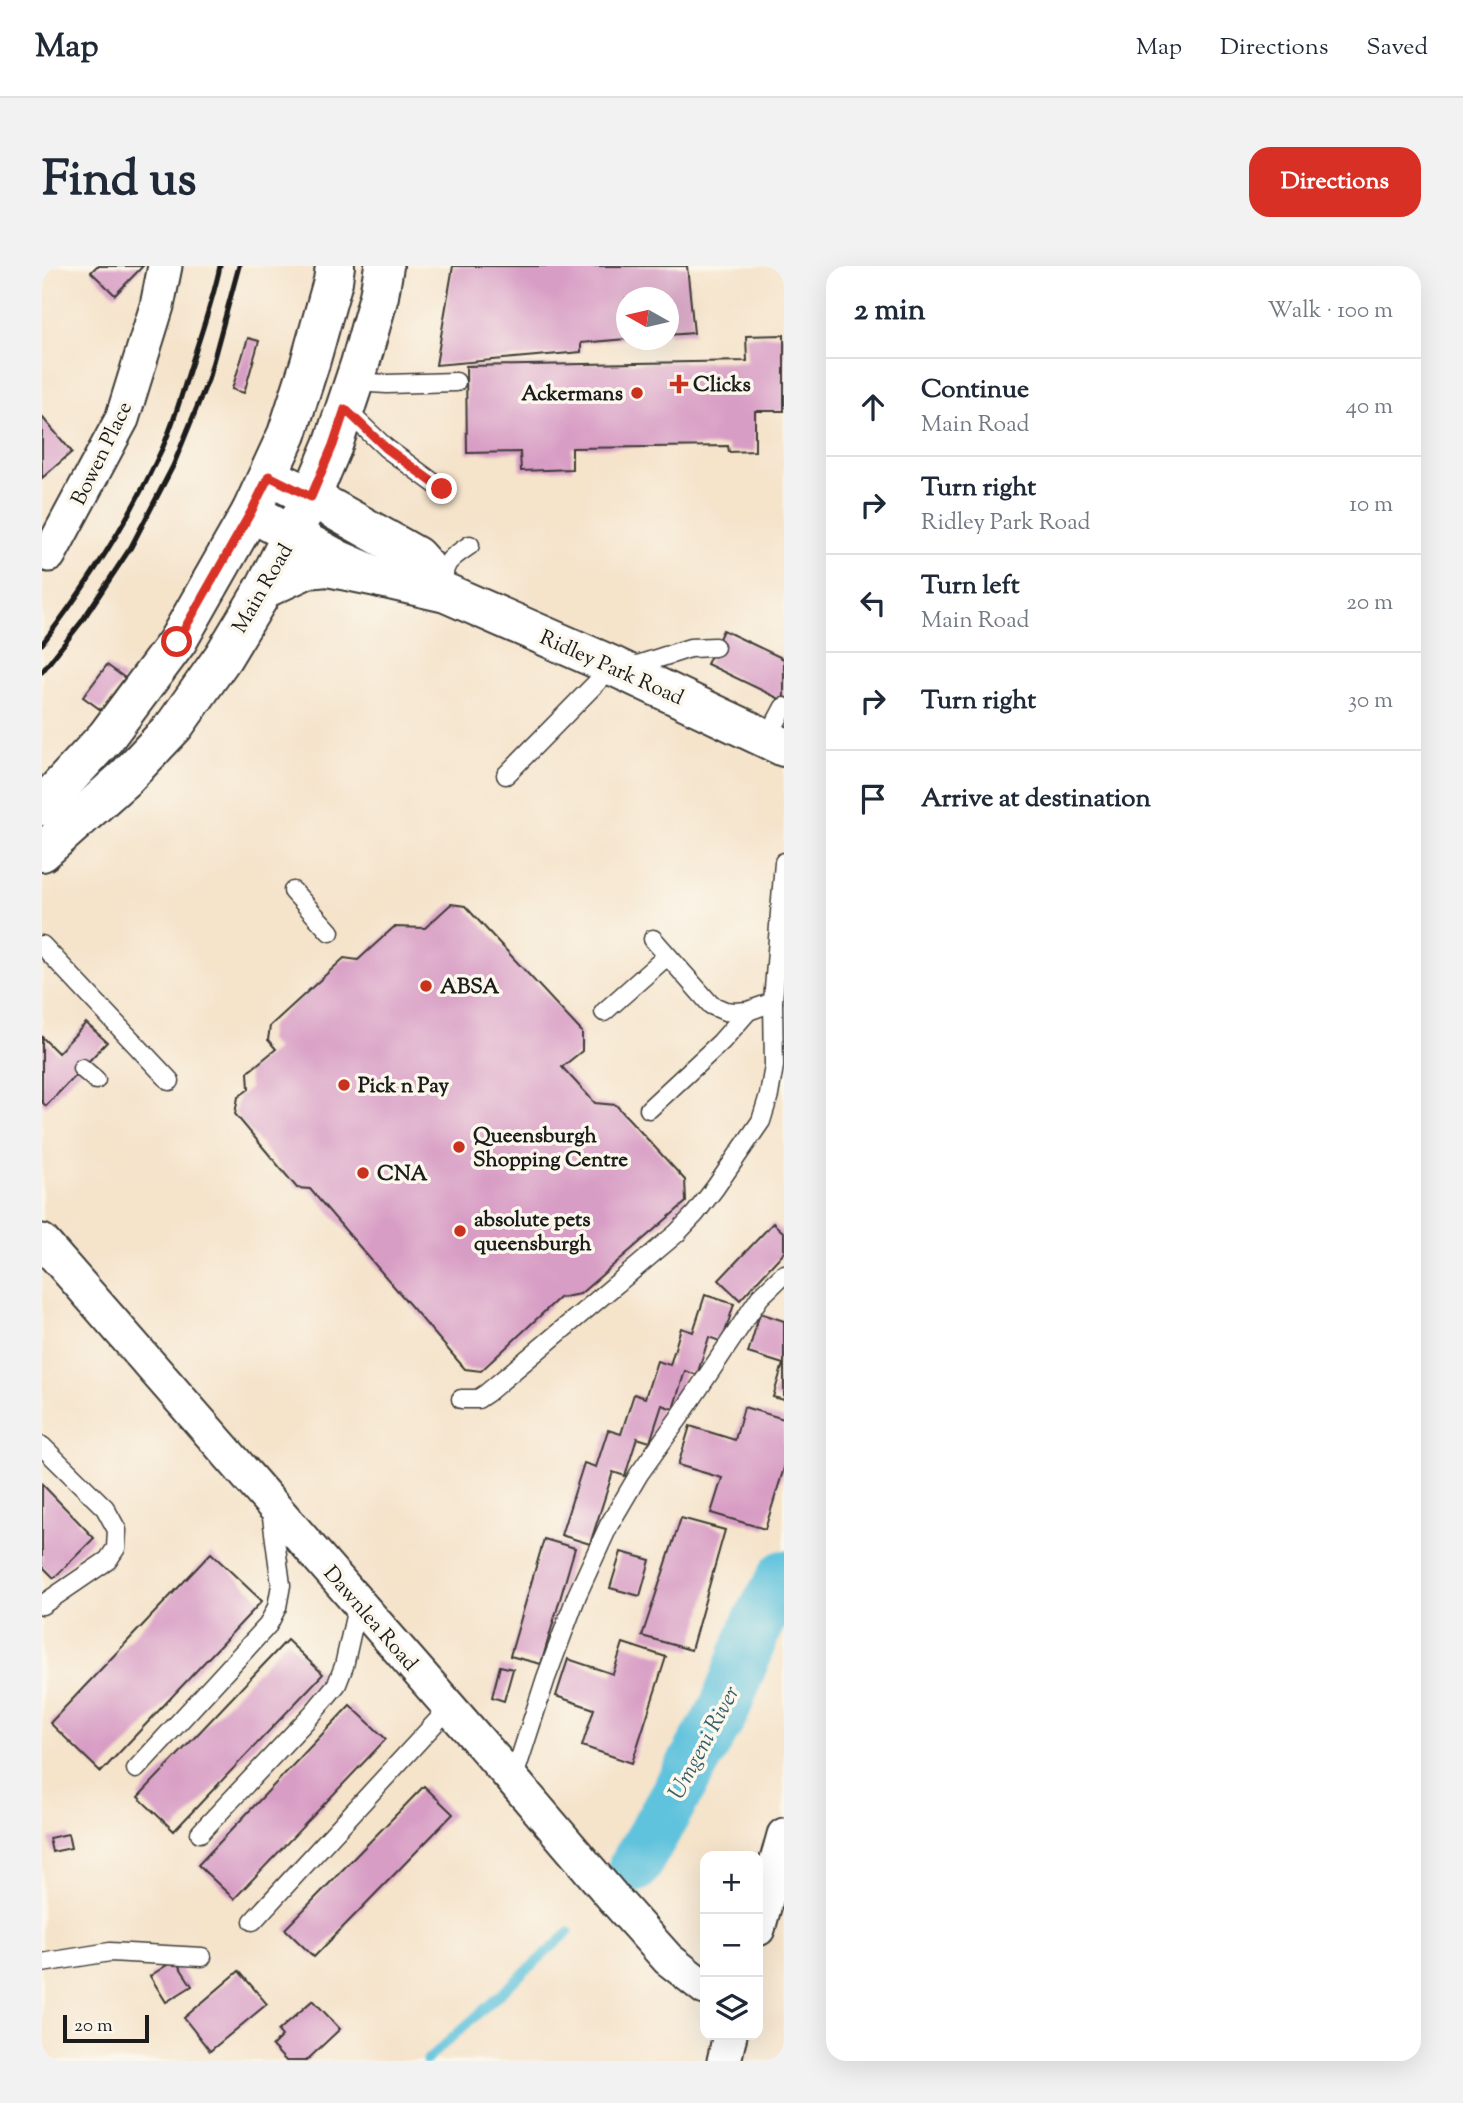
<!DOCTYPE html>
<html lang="en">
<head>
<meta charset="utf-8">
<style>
  :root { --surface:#fff; --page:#f2f2f3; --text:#1f2937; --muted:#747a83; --line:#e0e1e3; --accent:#d93025 }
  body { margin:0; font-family:"Sorts Mill Goudy",serif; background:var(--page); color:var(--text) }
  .controls { position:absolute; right:21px; bottom:21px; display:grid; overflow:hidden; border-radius:14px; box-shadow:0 7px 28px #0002 }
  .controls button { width:63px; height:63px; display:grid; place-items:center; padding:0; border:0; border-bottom:2px solid var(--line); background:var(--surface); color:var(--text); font:35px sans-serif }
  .compass { position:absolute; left:574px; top:21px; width:63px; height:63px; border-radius:50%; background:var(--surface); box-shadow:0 7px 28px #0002; rotate:278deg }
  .scale { position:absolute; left:21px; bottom:18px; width:86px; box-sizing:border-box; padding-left:7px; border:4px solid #1c1c1c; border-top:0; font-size:19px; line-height:24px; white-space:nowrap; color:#1c1c1c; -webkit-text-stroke:5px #fbf7ec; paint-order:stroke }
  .stop { position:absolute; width:21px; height:21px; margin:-16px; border:5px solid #d93025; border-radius:50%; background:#fff }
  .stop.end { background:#d93025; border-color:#fff; box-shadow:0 2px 7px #0008 }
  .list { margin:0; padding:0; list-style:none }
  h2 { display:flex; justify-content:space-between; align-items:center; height:91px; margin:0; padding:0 28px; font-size:30px }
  h2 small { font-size:23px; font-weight:400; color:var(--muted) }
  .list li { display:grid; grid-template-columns:46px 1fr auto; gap:21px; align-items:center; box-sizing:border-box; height:98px; padding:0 28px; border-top:2px solid var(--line) }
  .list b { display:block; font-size:26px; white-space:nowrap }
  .list p { margin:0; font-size:23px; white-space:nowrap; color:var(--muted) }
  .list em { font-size:23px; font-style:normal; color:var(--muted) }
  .icon { flex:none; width:38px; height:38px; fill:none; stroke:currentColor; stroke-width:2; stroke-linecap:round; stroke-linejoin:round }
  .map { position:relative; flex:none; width:742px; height:1795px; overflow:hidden; border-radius:21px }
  header { display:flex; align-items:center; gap:42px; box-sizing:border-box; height:98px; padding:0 35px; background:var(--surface); border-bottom:2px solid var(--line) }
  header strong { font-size:33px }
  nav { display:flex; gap:38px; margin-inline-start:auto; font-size:24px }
  .intro { display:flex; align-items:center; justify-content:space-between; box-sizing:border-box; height:168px; padding:0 42px }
  h1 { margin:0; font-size:49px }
  .button { padding:18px 32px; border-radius:21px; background:var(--accent); color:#fff; font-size:24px; font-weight:700 }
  main { display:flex; gap:42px; padding:0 42px }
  aside { flex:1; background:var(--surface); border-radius:21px; box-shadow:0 7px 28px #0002 }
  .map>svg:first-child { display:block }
</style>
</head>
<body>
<header>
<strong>Map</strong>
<nav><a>Map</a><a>Directions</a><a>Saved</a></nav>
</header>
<div class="intro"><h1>Find us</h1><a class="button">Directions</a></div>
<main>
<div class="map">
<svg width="742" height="1795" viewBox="0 0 742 1795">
  <rect width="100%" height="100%" fill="#fbf7ec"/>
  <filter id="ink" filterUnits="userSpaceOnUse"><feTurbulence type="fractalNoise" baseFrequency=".0143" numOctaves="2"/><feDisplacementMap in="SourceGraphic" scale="14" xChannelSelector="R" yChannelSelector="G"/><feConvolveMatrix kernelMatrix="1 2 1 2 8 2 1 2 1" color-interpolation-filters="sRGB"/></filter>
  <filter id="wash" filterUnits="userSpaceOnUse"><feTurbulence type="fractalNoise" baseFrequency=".00686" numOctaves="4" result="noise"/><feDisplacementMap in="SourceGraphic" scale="28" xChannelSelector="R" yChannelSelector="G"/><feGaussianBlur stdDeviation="1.57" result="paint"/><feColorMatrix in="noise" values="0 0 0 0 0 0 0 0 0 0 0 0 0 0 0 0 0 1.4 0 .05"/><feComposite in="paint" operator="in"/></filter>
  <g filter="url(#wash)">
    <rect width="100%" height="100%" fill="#f5e3ca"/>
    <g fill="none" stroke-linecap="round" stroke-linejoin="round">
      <path stroke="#60c3dd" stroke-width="9" d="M 384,1795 L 527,1666"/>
      <path stroke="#60c3dd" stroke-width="52" d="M 592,1601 L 682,1444 L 715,1358 L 742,1310"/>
    </g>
    <g id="blocks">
      <g fill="#d89dc5">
        <path d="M 55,0 L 101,0 L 73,29 L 49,6 Z"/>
        <path d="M 411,0 L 645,0 L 652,67 L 626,69 L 626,32 L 584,32 L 584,73 L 539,77 L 539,86 L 394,99 Z"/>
        <path d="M 742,69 L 742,145 L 713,145 L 713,185 L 687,186 L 686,180 L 530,182 L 530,203 L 479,205 L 478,186 L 425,187 L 424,100 L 705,95 L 704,70 Z"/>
        <path d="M 206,72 L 217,75 L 202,127 L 190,123 Z"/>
        <path d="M 0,151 L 30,186 L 0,212 Z"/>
        <path d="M 681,364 L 742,393 L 742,435 L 665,398 Z"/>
        <path d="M 65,399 L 83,412 L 59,444 L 41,431 Z"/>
        <path d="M 409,638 L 423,640 L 540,766 L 540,785 L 520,801 L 553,837 L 574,839 L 643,914 L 644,936 L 538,1028 L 517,1032 L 439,1105 L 423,1103 L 268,923 L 255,922 L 193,848 L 196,831 L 207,823 L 206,806 L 234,783 L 226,774 L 228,760 L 302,692 L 316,694 L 352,661 L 383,662 Z"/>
        <path d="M 44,757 L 65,776 L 4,840 L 0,836 L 0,771 L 16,787 Z"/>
        <path d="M 731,957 L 742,967 L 742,986 L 698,1034 L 677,1014 Z"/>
        <path d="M 663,1029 L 692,1038 L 680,1076 L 667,1071 L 655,1109 L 643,1105 L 631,1143 L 620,1139 L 608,1176 L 595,1172 L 583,1210 L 571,1206 L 548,1278 L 519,1269 L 542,1197 L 554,1201 L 566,1164 L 579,1168 L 592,1128 L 603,1132 L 615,1095 L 628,1099 L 639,1062 L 651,1066 Z"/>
        <path d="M 718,1047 L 742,1055 L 742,1134 L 731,1131 L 741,1098 L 706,1087 Z"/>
        <path d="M 702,1141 L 742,1153 L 742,1202 L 723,1263 L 669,1247 L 680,1212 L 636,1199 L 648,1160 L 693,1174 Z"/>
        <path d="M 0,1218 L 52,1272 L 12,1312 L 0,1300 Z"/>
        <path d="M 639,1252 L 683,1264 L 649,1384 L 600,1370 Z"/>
        <path d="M 502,1273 L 533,1282 L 499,1398 L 468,1390 Z"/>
        <path d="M 579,1286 L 608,1294 L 598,1330 L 568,1322 Z"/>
        <path d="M 169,1287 L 220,1335 L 59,1506 L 8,1457 Z"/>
        <path d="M 245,1374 L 281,1408 L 132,1565 L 96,1531 Z"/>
        <path d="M 581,1377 L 624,1391 L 590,1497 L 540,1480 L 552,1443 L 514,1430 L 526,1393 L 571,1408 Z"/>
        <path d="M 458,1400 L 471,1403 L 462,1435 L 450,1431 Z"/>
        <path d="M 308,1439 L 344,1473 L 192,1633 L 156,1599 Z"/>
        <path d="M 382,1520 L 411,1548 L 272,1691 L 243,1663 Z"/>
        <path d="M 26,1568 L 29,1582 L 10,1586 L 7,1572 Z"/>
        <path d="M 133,1694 L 150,1720 L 124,1736 L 108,1710 Z"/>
        <path d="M 197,1705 L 225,1738 L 168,1785 L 142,1752 Z"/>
        <path d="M 271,1734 L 298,1763 L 264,1795 L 244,1795 L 230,1780 L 240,1770 L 236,1765 Z"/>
      </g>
    </g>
  </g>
  <g filter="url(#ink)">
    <use href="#blocks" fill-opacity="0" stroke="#3d3a36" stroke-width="2"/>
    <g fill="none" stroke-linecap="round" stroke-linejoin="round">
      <g stroke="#3d3a36" stroke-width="21">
        <g id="service">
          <path d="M 312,116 L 345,118 L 414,116"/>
          <path d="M 303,143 L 344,182 L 400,223"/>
          <path d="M 403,322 C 398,297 409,292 428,279"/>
          <path d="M 583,403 L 648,382 L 673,381"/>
          <path d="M 725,473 L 742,441"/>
          <path d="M 464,509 L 571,400"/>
          <path d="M 251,625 L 288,666"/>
          <path d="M 611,673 L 669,739 L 683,745 L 693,746 L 706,745 L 731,736"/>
          <path d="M 0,679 L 128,815"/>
          <path d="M 562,746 L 625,690"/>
          <path d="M 40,802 L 54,814"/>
          <path d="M 607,843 L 679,776 L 706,745"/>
          <path d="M 419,1133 L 436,1133 L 445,1127 L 635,967 L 653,948 L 673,922 L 719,855 L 727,829 L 732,800 L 731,736 L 742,596"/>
          <path d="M 0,1180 L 63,1242 L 75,1264 L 74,1282 L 66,1294 L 0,1339"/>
          <path d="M 94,1503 L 226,1359 L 235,1341 L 239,1319 L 229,1244"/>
          <path d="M 471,1514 L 504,1412 L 535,1329 L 567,1259 L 597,1208 L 637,1152 L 718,1031 L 742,1008"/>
          <path d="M 158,1567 L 271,1447 L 295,1418 L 302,1400 L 316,1337"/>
          <path d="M 211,1655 L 407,1442"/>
          <path d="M 0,1697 L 68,1686 L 160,1691"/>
        </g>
      </g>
      <g stroke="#3d3a36" stroke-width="37">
        <g id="minor">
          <path d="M 7,289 L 80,153 L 115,40 L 123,0"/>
          <path d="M 0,975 L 471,1514 L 575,1636 L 626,1693 L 663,1722"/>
          <path d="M 716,1663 L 742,1569"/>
          <path d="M 682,1795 L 688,1769"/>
        </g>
      </g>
      <g stroke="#3d3a36" stroke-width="42">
        <g id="tertiary">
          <path d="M 227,210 L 269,231 L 374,290 L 383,300 L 396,324"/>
          <path d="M 209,246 L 297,294 L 339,312 L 404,327 L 571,400 L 742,481"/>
        </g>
      </g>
      <g stroke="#3d3a36" stroke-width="42">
        <g id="secondary">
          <path d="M 222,323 L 265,303 L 285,301 L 339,312"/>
          <path d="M 0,540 L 64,471 L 135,376 L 209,246 L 245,168 L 268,97 L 291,15 L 293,0"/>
          <path d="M 0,586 L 84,511 L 133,459 L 181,391 L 222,323 L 269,231 L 291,179 L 318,98 L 337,30 L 342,0"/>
        </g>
      </g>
      <use href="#service" stroke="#fff" stroke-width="18"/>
      <use href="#minor" stroke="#fff" stroke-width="33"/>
      <use href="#tertiary" stroke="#fff" stroke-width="38"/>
      <use href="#secondary" stroke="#fff" stroke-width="38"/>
      <g stroke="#1c1c1c" stroke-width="5">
        <path d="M 0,378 C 47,317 88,252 120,183 C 134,152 142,119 153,87 C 162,58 172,30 178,0"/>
        <path d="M 0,406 L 40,355 L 89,281 L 131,200 L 166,114 L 197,0"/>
      </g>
    </g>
  </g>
  <g fill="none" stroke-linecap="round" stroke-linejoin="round" filter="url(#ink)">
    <path stroke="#d93025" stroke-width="9" d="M 135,376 L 209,246 L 227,210 L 269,231 L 291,179 L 303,143 L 344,182 L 400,223"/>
  </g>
  <g fill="#c8321e" stroke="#fbf7ec" stroke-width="2.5">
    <path d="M633.5 107.5h7v7h7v7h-7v7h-7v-7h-7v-7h7z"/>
    <circle cx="595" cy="127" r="7"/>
    <circle cx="384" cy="720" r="7"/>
    <circle cx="302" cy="819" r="7"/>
    <circle cx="417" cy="881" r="7"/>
    <circle cx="321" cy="907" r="7"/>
    <circle cx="418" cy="965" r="7"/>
  </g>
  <g text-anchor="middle" stroke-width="7" stroke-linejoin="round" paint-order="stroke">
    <g font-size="21" font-weight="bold" fill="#1c1c1c" stroke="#fbf7ec" text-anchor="start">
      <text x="651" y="125">Clicks</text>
      <text x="581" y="134" text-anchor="end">Ackermans</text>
      <text x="398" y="727">ABSA</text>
      <text x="316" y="826">Pick n Pay</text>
      <text x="431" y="876">Queensburgh<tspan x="431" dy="24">Shopping Centre</tspan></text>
      <text x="335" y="914">CNA</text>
      <text x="432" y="960">absolute pets<tspan x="432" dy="24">queensburgh</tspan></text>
    </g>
    <g font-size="21" fill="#1c1c1c" stroke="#fbf7ec">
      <text transform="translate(59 187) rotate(-64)" y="7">Bowen Place</text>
      <text transform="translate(220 322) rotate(-60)" y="7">Main Road</text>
      <text transform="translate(570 401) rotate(24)" y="7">Ridley Park Road</text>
      <text transform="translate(329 1352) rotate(49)" y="7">Dawnlea Road</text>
    </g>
    <g font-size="23" font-style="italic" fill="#375f69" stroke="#fbf7ec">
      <text transform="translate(661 1476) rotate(-62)" y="8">Umgeni River</text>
    </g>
  </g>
</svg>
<div class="controls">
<button>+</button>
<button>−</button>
<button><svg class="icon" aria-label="layers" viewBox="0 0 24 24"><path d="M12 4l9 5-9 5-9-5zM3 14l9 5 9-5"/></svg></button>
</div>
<svg class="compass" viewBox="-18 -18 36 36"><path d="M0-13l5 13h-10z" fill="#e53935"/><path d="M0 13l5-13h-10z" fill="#747a83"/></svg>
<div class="scale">20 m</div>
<div class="stop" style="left:135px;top:376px"></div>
<div class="stop end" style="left:400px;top:223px"></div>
</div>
<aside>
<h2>2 min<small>Walk · 100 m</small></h2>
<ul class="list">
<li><svg class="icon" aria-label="ahead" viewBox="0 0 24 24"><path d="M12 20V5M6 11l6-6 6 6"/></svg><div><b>Continue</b><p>Main Road</p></div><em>40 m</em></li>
<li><svg class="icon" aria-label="right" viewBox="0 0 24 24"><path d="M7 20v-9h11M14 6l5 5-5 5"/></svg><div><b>Turn right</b><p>Ridley Park Road</p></div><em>10 m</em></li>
<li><svg class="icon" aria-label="left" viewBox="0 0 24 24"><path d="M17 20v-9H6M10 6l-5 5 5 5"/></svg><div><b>Turn left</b><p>Main Road</p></div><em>20 m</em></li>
<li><svg class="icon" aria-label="right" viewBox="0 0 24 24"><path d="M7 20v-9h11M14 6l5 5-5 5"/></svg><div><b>Turn right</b></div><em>30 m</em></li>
<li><svg class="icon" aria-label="arrive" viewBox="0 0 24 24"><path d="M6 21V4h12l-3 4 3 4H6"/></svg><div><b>Arrive at destination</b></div></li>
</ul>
</aside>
</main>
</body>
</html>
